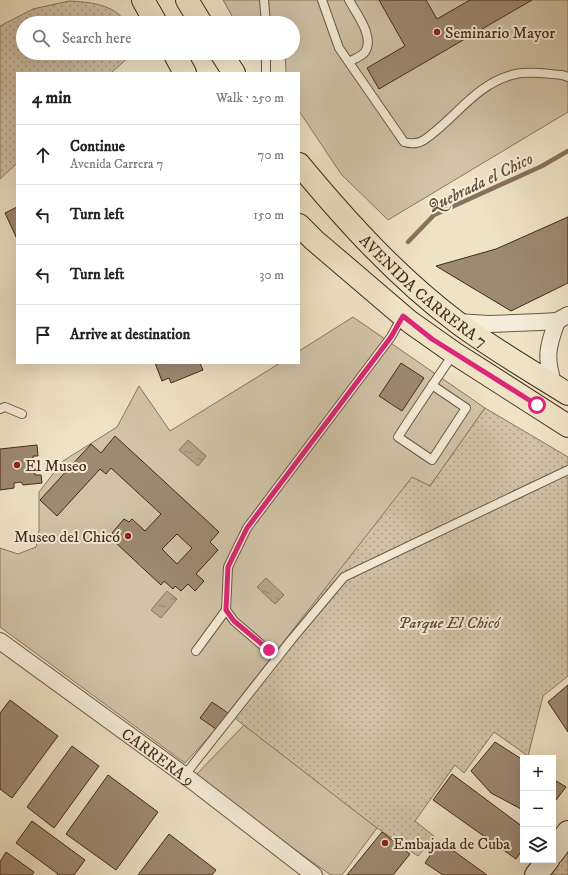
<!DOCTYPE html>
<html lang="en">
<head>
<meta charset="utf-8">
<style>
  :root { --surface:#fff; --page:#f6f6f6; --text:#222; --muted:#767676; --line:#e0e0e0 }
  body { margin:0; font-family:"IM FELL DW Pica",serif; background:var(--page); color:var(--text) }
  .controls { position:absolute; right:12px; bottom:12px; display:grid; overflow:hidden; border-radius:0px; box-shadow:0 4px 16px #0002 }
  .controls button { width:36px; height:36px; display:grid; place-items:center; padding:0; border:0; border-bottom:1px solid var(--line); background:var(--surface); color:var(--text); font:20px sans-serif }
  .stop { position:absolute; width:12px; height:12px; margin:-9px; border:3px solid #db2777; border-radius:50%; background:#fff }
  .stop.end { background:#db2777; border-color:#fff; box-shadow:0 1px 4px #0008 }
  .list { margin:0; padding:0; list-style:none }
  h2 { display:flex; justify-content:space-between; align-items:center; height:52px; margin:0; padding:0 16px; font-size:17px }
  h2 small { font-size:13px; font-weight:400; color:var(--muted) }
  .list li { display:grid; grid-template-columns:26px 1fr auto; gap:12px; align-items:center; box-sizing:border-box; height:60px; padding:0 16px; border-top:1px solid var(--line) }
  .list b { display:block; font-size:15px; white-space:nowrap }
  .list p { margin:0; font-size:13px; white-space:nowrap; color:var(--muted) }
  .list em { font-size:13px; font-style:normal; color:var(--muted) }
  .icon { flex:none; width:22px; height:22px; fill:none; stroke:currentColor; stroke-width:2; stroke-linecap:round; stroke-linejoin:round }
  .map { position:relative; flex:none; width:568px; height:875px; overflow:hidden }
  .search { position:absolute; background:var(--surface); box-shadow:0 4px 16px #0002; left:16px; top:16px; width:284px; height:44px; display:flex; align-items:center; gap:10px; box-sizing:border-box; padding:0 14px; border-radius:22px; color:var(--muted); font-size:15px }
  .panel { position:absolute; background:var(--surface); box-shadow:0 4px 16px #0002; left:16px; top:72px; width:284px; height:292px; border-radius:0px }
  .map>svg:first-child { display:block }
</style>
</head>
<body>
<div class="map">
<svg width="568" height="875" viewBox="0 0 568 875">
  <defs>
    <pattern id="park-dots" width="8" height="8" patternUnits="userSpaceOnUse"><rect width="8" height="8" fill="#d2c3a8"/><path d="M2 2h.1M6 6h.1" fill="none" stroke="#ac9e88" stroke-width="1.8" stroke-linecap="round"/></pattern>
    <pattern id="water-ripples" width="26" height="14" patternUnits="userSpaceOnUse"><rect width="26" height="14" fill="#b6a38b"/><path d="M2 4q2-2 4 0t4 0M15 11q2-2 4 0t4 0" fill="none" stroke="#968571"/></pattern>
  </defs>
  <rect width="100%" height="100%" fill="#efe3c5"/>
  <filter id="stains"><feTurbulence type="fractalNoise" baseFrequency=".005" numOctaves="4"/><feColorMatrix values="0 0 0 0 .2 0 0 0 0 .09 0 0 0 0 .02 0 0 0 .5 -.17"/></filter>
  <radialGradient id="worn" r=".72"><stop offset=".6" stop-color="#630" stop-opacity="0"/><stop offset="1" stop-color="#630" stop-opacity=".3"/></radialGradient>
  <g fill="#d2c3a8" stroke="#8c7660">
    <path d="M 223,0 L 568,0 L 568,112 L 388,220 L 341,174 L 299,111 L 299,73 L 286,73 L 285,53 L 293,53 L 293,23 L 236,23 Z"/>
    <path d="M 353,317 L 485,408 L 430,486 L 412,478 L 216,729 L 185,763 L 0,627 L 0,548 L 18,554 L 36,547 L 39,531 L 39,492 L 63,461 L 117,427 L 139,386 L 170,431 L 280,363 L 299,363 L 299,351 Z"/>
    <path d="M 244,725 L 377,828 L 342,875 L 331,875 L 193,778 Z"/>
  </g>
  <g fill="url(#park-dots)" stroke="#8c7660">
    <path d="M 69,1 C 89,2 115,4 126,23 L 23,23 L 23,53 L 133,53 L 111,73 L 17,73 L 17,163 L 0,179 L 0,26 L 33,9 Z"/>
    <path d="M 485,408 L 568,457 L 568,676 L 543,696 L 528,756 L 494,732 L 464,773 L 455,765 L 415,821 L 435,837 L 418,856 L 377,828 L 228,713 L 412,477 L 430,486 Z"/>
    <path d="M 568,845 L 568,875 L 546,875 Z"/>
  </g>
  <g fill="url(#water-ripples)" stroke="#89725d">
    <path d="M 188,440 L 206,456 L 198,466 L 179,450 Z"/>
    <path d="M 266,578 L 284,595 L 275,604 L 257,587 Z"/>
    <path d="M 167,591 L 177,599 L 161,618 L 151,610 Z"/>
  </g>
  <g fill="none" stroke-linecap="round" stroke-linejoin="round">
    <path stroke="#89725d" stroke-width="4.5" d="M 408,242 L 434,215 L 542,166 L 568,151"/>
  </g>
  <g fill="#9e8972" stroke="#462819" fill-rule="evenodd">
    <path d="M 379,0 L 426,0 L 437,19 L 470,0 L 532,0 L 379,89 L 367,68 L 405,46 Z"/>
    <path d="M 17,207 L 17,239 L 5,213 Z"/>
    <path d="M 568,217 L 568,283 L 511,311 L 436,266 L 496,249 Z"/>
    <path d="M 155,363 L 200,363 L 203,370 L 171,383 L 169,378 L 162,381 Z"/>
    <path d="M 401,363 L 424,378 L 402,411 L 379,396 Z"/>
    <path d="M 115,436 L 219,532 L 210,542 L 218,550 L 196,574 L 204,581 L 195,591 L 188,584 L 181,591 L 175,586 L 173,589 L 164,581 L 161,585 L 116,543 L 119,539 L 112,533 L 124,519 L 129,522 L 132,519 L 145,531 L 161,514 L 111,468 L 106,474 L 100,469 L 57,516 L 40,500 L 91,444 L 101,453 ZM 177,534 L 192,548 L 177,564 L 162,549 Z"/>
    <path d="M 37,445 L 38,456 L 33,456 L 35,475 L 41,475 L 42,483 L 23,485 L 21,482 L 14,483 L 14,488 L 0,490 L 0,449 Z"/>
    <path d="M 568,685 L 568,732 L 548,702 Z"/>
    <path d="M 10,700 L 58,736 L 12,798 L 0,789 L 0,713 Z"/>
    <path d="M 212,702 L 228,713 L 216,729 L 200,718 Z"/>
    <path d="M 495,742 L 523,760 L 523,810 L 491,793 L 471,771 Z"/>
    <path d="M 72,746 L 99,766 L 54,828 L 27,807 Z"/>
    <path d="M 452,774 L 523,827 L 523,849 L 516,859 L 433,800 Z"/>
    <path d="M 108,775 L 158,812 L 116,870 L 66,834 Z"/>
    <path d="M 553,779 L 566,787 L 553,804 Z"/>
    <path d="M 32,821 L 85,860 L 74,875 L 57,875 L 58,874 L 16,843 Z"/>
    <path d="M 382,832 L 410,854 L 393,875 L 347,875 Z"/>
    <path d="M 169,834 L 216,870 L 212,875 L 138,875 Z"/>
    <path d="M 440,841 L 487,875 L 443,875 L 425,863 Z"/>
    <path d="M 6,852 L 34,872 L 32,875 L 0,875 L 0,862 Z"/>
  </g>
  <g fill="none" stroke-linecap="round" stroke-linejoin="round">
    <g stroke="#705744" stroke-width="10">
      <g id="service">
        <path d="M 264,0 L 266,23"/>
        <path d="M 322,0 L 339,48 L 404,142 C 411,144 418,144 424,140 C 455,119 477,82 516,74 C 530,71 548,74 562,75 L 568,77"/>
        <path d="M 349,0 C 356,13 375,37 365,52 C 362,56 354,59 349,62"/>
        <path d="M 266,73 L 266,53"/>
        <path d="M 432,385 L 466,408 L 432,460 L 398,437 C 416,409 435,381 454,353"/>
        <path d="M 0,409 L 5,407 L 22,414"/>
        <path d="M 196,651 L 226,610"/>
        <path d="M 277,658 L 234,621 L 226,610 L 228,567 L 247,528 L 391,337 L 402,317"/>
        <path d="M 184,776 L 292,639 L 344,577 L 568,470"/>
      </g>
    </g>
    <g stroke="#705744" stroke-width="18">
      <g id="minor">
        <path d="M 457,322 L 489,324 L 540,322 L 557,321 L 568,315"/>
        <path d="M 554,386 C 545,358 547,348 557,321"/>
        <path id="s1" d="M 0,641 L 191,780 L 314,875"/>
      </g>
    </g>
    <g stroke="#462819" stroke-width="24">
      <g id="secondary">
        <path d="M 553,853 L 568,832"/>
        <path d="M 536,875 L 548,860"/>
      </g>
    </g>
    <g stroke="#462819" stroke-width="24">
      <g id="primary">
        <path d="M 143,0 L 156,23"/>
        <path d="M 187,0 L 201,23"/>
        <path d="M 174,53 L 185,73"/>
        <path d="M 221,53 L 234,73"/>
        <path id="s2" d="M 299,164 C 347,222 398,278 458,323 C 493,349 531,371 568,394"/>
        <path d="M 299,225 L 314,240 L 410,322 L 454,353 L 568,426"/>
      </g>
    </g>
    <use href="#service" stroke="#f5edd9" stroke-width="8"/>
    <use href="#minor" stroke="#f5edd9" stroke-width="16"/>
    <use href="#secondary" stroke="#f5edd9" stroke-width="22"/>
    <use href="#primary" stroke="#efe3c5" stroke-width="22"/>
  </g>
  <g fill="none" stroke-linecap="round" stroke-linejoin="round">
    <path stroke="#db2777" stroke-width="5" d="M 269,650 L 234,621 L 226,610 L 228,567 L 247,528 L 391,337 L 403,316 L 432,339 L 537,405"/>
  </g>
  <g fill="#8f2418" stroke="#f5edd9" stroke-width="1.5">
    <circle cx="437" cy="32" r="4"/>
    <circle cx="17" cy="465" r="4"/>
    <circle cx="128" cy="536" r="4"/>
    <circle cx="385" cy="843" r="4"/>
  </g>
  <g text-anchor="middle" stroke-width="4" stroke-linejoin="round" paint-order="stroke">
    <g font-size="16" fill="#462819" stroke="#f5edd9" text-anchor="start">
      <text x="445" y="38">Seminario Mayor</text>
      <text x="25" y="471">El Museo</text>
      <text x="120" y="542" text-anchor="end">Museo del Chicó</text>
      <text x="393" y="849">Embajada de Cuba</text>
    </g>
    <g font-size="16" fill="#462819" stroke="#f5edd9">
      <text dy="6" stroke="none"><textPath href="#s2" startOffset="178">AVENIDA CARRERA 7</textPath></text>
      <text dy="6" stroke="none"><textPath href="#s1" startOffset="196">CARRERA 9</textPath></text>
    </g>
    <g font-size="16" font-style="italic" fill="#624736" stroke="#f5edd9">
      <text x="449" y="628">Parque El Chicó</text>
    </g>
    <g font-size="17" font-style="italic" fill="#684d3b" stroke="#f5edd9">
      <text transform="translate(480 182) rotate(-26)" y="6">Quebrada el Chico</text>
    </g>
  </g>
  <rect width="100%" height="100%" filter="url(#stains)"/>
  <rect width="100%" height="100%" fill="url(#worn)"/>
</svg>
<div class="controls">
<button>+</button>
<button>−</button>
<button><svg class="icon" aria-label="layers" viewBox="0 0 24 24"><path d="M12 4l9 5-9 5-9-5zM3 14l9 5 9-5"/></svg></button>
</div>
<div class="stop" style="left:537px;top:405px"></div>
<div class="stop end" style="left:269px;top:650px"></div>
<div class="search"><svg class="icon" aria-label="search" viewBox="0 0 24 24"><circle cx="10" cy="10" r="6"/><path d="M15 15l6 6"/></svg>Search here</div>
<section class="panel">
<h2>4 min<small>Walk · 250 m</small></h2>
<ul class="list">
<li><svg class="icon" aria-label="ahead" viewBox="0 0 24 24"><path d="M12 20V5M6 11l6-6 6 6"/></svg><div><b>Continue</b><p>Avenida Carrera 7</p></div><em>70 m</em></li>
<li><svg class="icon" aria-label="left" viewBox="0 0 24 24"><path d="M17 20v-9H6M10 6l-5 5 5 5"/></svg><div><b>Turn left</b></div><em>150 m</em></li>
<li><svg class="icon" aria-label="left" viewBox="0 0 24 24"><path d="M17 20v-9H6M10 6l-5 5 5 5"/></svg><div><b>Turn left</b></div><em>30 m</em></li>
<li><svg class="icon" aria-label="arrive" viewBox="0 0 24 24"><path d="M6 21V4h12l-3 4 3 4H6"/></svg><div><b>Arrive at destination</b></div></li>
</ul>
</section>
</div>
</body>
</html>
